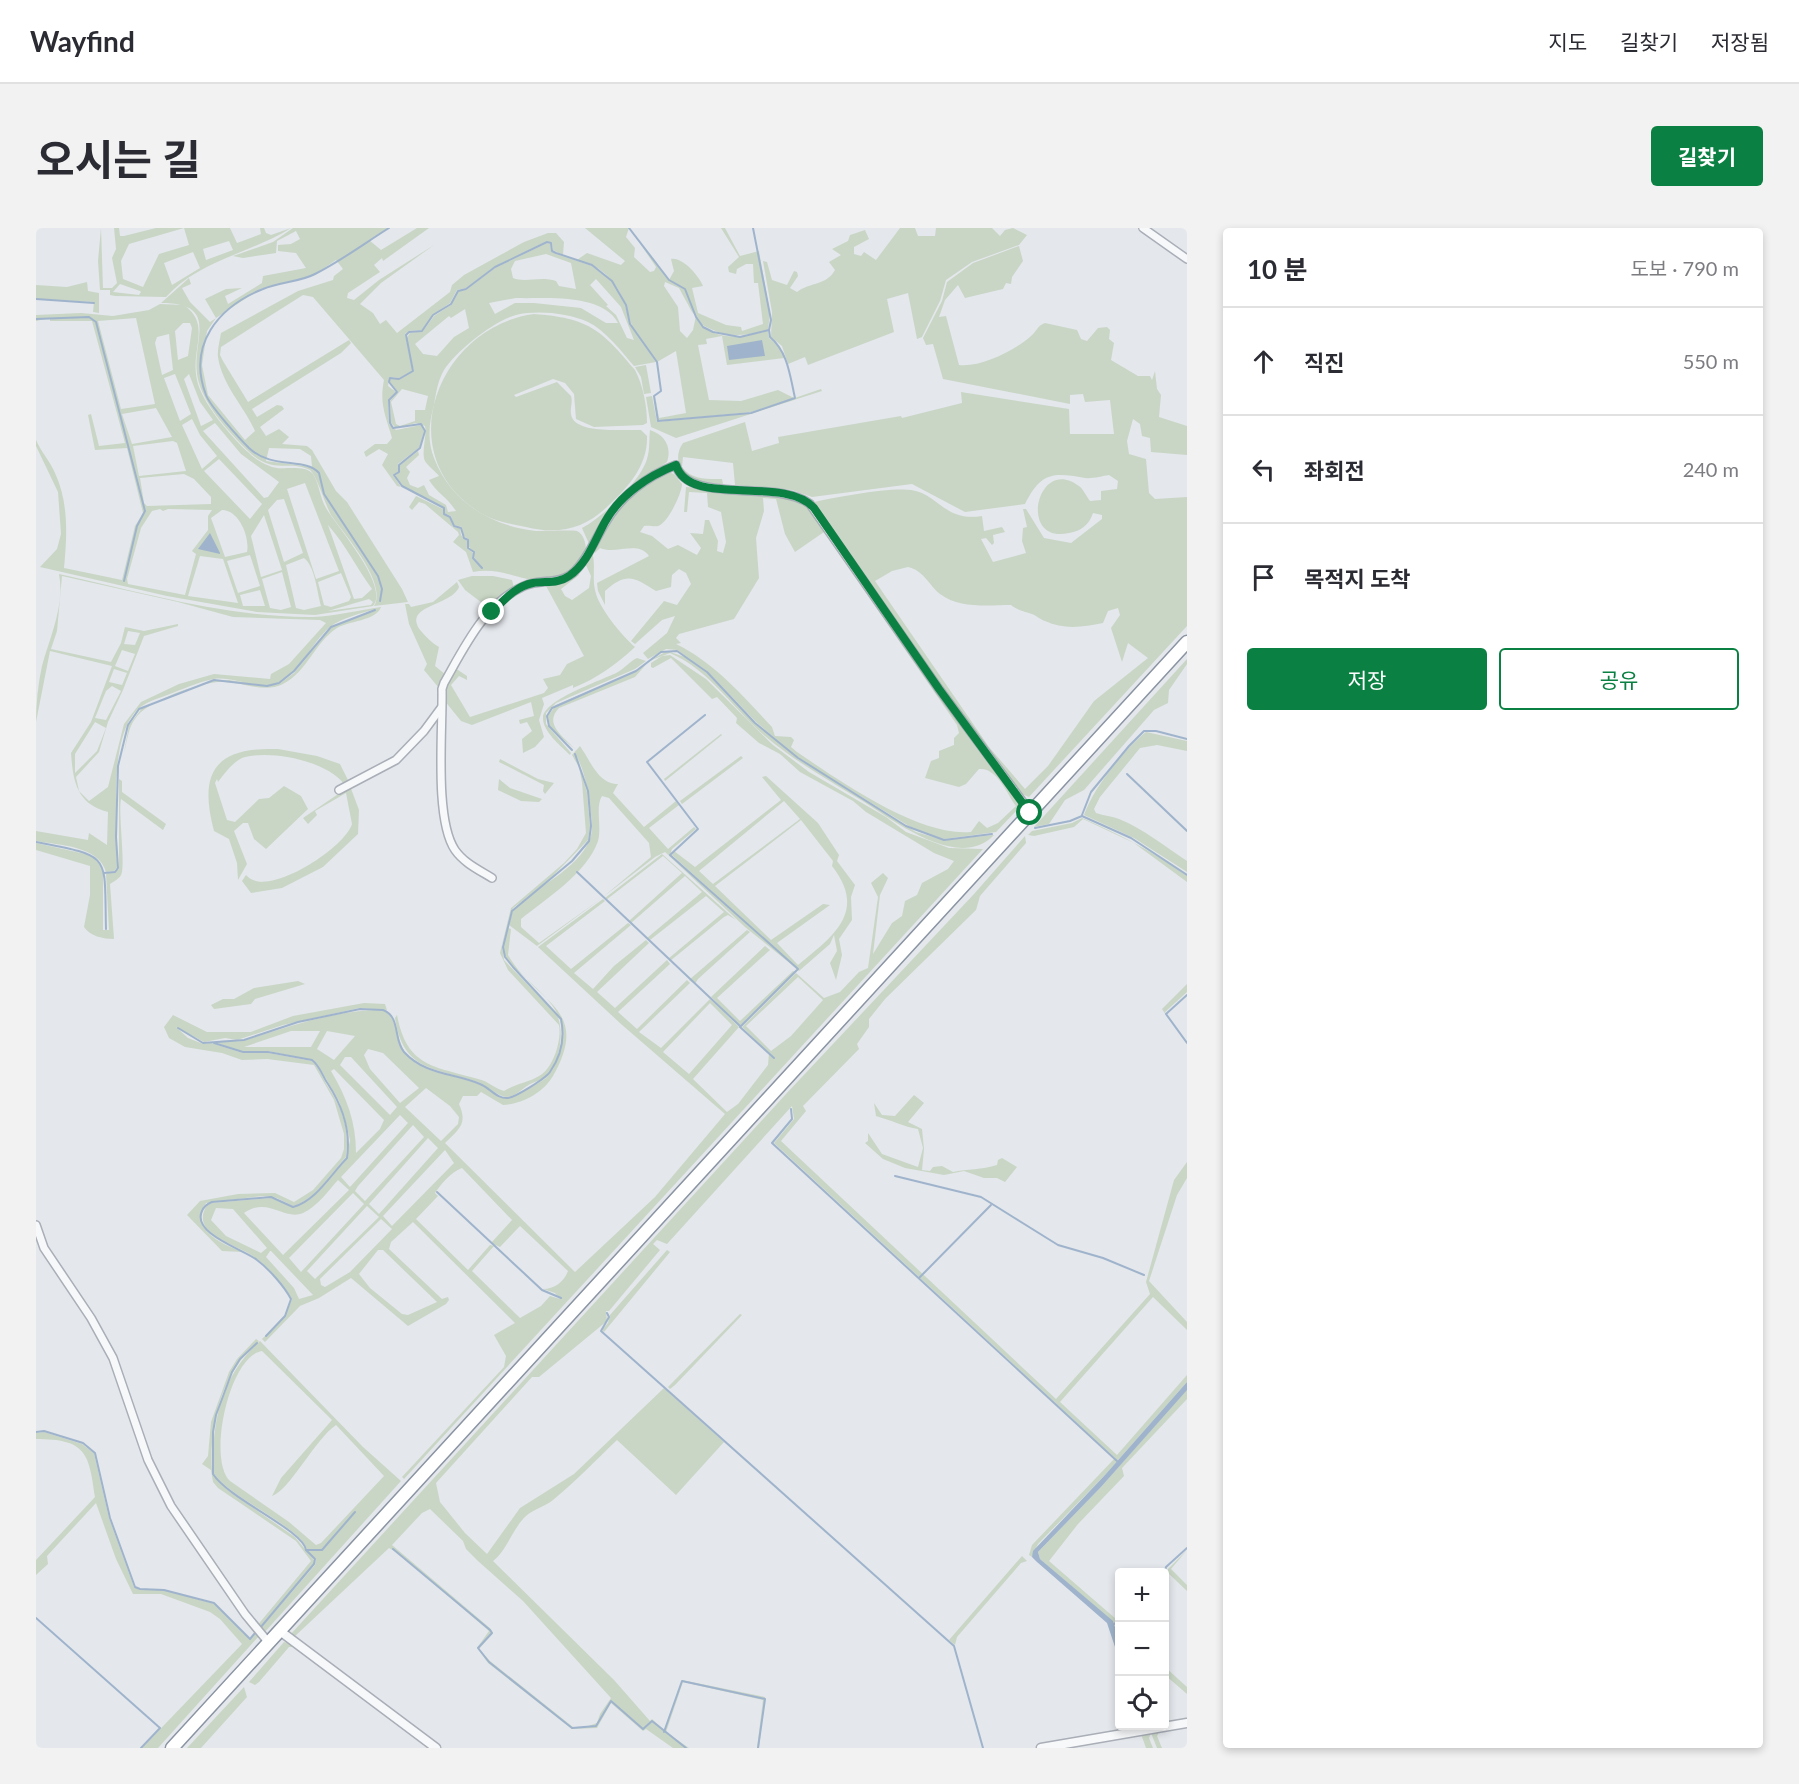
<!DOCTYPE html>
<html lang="ko">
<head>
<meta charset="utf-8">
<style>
  :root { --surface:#fff; --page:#f2f2f3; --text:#2b2b33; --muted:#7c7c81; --line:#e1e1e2; --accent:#0b8043 }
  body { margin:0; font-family:Lato,"Noto Sans KR",sans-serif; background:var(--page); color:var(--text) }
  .controls { position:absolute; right:18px; bottom:18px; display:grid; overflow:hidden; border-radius:6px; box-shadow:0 3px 9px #0003 }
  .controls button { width:54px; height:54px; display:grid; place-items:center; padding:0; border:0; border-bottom:2px solid var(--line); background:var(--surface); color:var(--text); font:30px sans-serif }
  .stop { position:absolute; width:18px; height:18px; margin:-14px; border:4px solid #0b8043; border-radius:50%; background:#fff }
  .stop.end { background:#0b8043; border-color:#fff; box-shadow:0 2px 6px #0008 }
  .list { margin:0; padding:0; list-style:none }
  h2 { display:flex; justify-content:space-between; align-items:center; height:78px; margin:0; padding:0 24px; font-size:26px }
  h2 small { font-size:20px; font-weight:400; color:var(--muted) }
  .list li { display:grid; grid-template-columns:39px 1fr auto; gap:18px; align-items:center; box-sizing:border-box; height:108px; padding:0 24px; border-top:2px solid var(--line) }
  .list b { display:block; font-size:22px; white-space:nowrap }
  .list em { font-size:20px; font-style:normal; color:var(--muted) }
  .actions { display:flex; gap:12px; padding:18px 24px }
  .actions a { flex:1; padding:14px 0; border:2px solid var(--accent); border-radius:6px; text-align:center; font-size:21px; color:var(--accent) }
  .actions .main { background:var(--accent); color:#fff }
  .icon { flex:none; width:33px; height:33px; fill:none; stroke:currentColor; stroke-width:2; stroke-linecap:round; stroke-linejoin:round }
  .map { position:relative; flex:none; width:1151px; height:1520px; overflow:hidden; border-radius:6px }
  header { display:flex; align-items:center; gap:36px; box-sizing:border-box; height:84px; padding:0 30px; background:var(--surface); border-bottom:2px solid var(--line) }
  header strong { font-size:28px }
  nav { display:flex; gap:33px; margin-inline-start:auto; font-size:21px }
  .intro { display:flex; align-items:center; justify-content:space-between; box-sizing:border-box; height:144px; padding:0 36px }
  h1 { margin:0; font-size:42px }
  .button { padding:15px 27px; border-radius:6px; background:var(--accent); color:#fff; font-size:21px; font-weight:700 }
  main { display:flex; gap:36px; padding:0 36px }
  aside { flex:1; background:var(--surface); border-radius:6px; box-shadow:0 3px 9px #0003 }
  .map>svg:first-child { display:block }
</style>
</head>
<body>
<header>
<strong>Wayfind</strong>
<nav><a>지도</a><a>길찾기</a><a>저장됨</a></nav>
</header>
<div class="intro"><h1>오시는 길</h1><a class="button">길찾기</a></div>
<main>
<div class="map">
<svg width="1151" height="1520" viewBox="0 0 1151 1520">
  <rect width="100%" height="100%" fill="#e4e7ec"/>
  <g fill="#c9d6c5" fill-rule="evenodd">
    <path d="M 65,0 L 67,60 L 76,60 L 81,55 L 76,30 L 80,21 L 78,0 L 83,0 L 84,8 L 88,8 L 120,0 L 194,0 L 201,15 L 225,6 L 224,0 L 228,0 L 230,5 L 235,7 L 255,0 C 215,25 162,33 130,69 L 79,68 L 74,67 L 74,62 L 64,62 L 62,33 ZM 148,0 L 153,17 L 123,26 L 107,59 L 87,51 L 85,33 L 93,16 ZM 193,13 L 197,22 L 170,32 L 167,21 ZM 157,24 L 164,40 L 136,57 L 128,35 ZM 84,56 L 104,63 L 105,64 L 103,67 L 77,64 Z"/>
    <path d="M 257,0 L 352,0 L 333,12 L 345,22 L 381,0 L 393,0 L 347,33 L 346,30 L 338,37 L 344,44 L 312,65 L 311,70 L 318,72 L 343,52 L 398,17 L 345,55 L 324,76 L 337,85 L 344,96 L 350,92 L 361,105 L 414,64 L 416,57 L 428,47 L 488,14 L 512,5 L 520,5 L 528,14 L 527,27 L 517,22 L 516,15 L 511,13 L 458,39 L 430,60 L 421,62 L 414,75 L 397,87 L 386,102 L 373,103 L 369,106 L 377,143 L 363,150 L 354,149 L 352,158 L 360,164 L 352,172 L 353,196 L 360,202 L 385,197 L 388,203 L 384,219 L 362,236 L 362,244 L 357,247 L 365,259 L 361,258 L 346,237 L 352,226 L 343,221 L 330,229 L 328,224 L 339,216 L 351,216 L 356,210 C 350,189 343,176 348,152 L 277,69 L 267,67 L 185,119 L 184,127 L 187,133 L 212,174 L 313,112 L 315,115 L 305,125 L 216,181 L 221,189 L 241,177 L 246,178 L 248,181 L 224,199 L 230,208 L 243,201 L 253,209 L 246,216 L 271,218 L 276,222 L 300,263 L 311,274 L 366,361 L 372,374 L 338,378 C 352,355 308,306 295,287 C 290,278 280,246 274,242 C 253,231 237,248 211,222 C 193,204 170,179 163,155 C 151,117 189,75 125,75 L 153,50 L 155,56 L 146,60 L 154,74 L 174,94 L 180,90 L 169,71 L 190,61 L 206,60 L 189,68 L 192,76 L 226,55 L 227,48 L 270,40 L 260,25 L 242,23 L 242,17 L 255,16 L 264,11 L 260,3 L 241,13 L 240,25 L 207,30 L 197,28 L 237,14 ZM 300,32 L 307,41 L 298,48 L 297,52 L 262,63 L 185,105 C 184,112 181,122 182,129 C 186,157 208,178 219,203 L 209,212 L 172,167 L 166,137 L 171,103 L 180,90 L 224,61 L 278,47 ZM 233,220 L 264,221 L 275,228 L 276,239 L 230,233 Z"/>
    <path d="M 549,0 L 593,0 L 590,9 L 599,20 L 598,29 L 614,44 L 618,43 L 620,39 L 603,14 L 633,52 L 638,43 L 635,31 C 647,29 663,48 667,58 L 656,60 L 662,85 L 690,97 L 705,99 L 706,103 L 727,96 L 722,55 L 718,55 L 717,36 L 710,36 L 701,41 L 700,46 L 693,44 L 692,39 L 703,29 L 685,0 L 689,0 L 704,28 L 723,23 L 734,85 L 732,102 C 703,109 689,110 663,95 C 682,114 708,109 732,103 L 733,110 L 744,119 L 748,130 L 691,137 L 686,108 L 670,111 L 671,116 L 662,117 L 673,172 L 705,173 L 742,162 L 758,170 L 715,184 L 622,193 L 619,167 L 623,190 L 650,185 L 640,123 L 621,134 C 613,122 599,109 595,95 C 587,64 575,40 541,32 L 551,25 L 585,37 L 589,33 ZM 629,54 L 643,60 L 656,84 L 660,88 L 657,102 L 651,110 L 644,103 L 642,79 L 628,58 Z"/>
    <path d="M 864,0 L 879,0 L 882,8 L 899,8 L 900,0 L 956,0 L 964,8 L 969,2 L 977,0 L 991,7 L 983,17 L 936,34 L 910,52 L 904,73 L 886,109 L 881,111 L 872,65 L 851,71 L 858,104 L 772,137 L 769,129 L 752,136 L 746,118 L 735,109 L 736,84 L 727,33 L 731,34 L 736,52 L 751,57 L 758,43 L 761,44 L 762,48 L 754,60 L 761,64 C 774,54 790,58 799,42 L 793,34 L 805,27 L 796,21 L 812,13 L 814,7 L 829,2 L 833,11 L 818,19 L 818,26 L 825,28 L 828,24 L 840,32 Z"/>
    <path d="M 511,15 L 515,16 L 516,23 L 520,26 L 556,38 L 576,53 L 589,77 L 594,96 L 620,134 L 598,138 C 585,123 570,103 552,94 C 532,85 501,82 480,87 C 459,92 420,123 408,142 C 402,152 400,165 398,177 C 393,195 391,212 398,230 C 415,274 455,298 500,303 C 508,303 537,302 541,303 C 548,306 550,316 550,323 C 515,382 482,335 437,344 L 430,324 L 417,314 L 423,307 L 422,304 L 389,276 L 383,274 L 376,282 L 373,279 L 380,268 L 407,281 L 407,286 L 414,289 L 417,299 L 424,300 L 425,307 L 431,313 L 431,320 L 437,325 L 436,330 L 447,341 L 438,329 L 438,324 L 433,319 L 433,312 L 427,307 L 426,299 L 418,297 L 415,288 L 408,285 L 408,280 C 392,270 371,266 359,250 L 364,237 L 382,223 L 383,227 L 370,239 L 374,244 L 371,250 L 374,257 L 382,260 L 388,257 L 393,267 L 410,277 L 412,284 L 420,283 C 411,269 400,264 393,252 L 403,248 C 400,244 390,236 389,233 C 385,225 391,208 389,198 L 380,195 L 360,200 L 355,195 L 354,173 L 362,164 L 353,154 L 355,151 L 363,151 L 378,143 L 370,111 L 374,105 L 387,103 L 398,88 L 415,77 L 422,63 L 430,62 L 459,40 ZM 510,26 L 535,35 L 540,61 L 523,58 L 520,53 C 505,48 489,55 477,50 L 475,41 L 479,33 ZM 560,51 L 585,79 L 598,112 L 591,110 L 580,87 L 570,78 L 572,77 L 554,57 ZM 480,70 C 510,71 566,65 582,95 L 570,95 L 545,80 L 498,75 L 479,75 L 459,86 L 453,75 ZM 429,81 L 433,100 L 418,109 L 401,128 L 387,126 L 379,116 L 413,88 L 415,90 ZM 366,161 L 392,168 L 389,182 L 379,182 L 379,193 L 364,198 L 360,196 L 355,174 Z"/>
    <path d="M 983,18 L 987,33 L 976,49 L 975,56 L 970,55 L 967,61 L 929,70 L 922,57 L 909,72 L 903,89 L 910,88 L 923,137 C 944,140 980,122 995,108 C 1001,103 1001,98 1009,95 L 1041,102 L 1045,111 L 1051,113 L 1062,100 L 1071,99 L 1074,102 L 1073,111 L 1078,115 L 1075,132 L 1102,148 L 1114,148 L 1116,152 L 1119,143 L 1121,161 L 1125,167 L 1123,189 L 1151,198 L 1151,227 L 1115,224 L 1114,210 L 1106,208 L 1104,196 L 1097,191 L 1091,213 L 1093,226 L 1110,231 L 1113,265 L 1119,271 L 1151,269 L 1151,398 L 993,569 L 983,565 L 906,462 L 778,274 C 800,269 854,259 875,262 C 903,266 908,294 946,288 L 948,303 L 966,299 L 969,304 L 957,307 L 958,315 L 956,317 L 950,310 L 945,311 L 957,334 L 990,325 L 986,313 L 987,300 L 991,299 L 987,281 L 990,281 L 1008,310 L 1035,315 L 1066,291 L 1066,287 L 1057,285 C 1053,297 1045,303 1033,305 C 981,317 1001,226 1043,258 C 1048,262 1050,268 1054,273 L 1065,272 L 1065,263 L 1081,261 L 1082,253 L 1073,247 C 1066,248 1056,251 1049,250 C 1017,244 1005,244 989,276 L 929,284 L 876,256 L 776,269 L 756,262 L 699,257 L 697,235 L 647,229 L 646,239 C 656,252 671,251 686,251 L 687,256 C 678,255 667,256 659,254 C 643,248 637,228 647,215 L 709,194 L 716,223 L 743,215 L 742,209 L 865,188 L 866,190 L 926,175 L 925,164 L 1033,181 L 1034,206 L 1078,206 L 1074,172 L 1049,174 L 1047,166 L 1034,167 L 1034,176 L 907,151 L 897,116 L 890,117 L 887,110 L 906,73 L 911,54 L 937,35 ZM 872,339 C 887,342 893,357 904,366 C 924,381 953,377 975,377 C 983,383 987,383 996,386 C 1001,388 1005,392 1009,393 C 1028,402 1047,399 1067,395 L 1072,383 L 1082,380 L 1084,387 L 1075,400 L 1086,434 L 1092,415 L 1112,430 L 1058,473 L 1012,538 L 989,561 L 953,519 L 839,353 L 856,343 Z"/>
    <path d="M 51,54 L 52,63 L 63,65 L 63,85 L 57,84 L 58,74 L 0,71 L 0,57 L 31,59 Z"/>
    <path d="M 124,76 L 148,77 C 176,97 154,121 161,152 C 165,174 196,210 213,225 C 220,232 232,239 241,240 C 251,241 270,237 277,246 C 283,255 284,270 290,280 C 301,299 354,358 337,378 L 279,387 L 221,384 L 131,368 L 4,339 L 21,321 L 25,306 L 22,264 L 0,218 L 0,212 C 5,224 14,233 19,245 C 33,275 31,309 28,340 L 86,352 L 99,298 L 107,285 L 91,220 L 59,222 L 52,187 L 55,186 L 63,218 L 89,215 L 56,93 L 14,93 L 14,90 L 0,93 L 0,87 L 45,85 L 77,88 L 113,82 ZM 100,90 L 119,176 L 85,181 L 62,93 ZM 147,95 L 154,95 L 156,100 L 152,128 L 142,132 L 139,103 ZM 133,106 L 137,142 L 126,147 L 119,115 L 121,109 ZM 139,146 L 155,186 L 144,193 L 128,150 ZM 153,146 L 164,174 L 177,192 L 165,198 L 148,151 ZM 120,180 L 136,209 L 96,216 L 86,186 ZM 156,191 L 164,207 L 181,228 L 166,241 L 146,197 ZM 179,195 L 205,226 L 243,254 L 232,269 L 228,270 L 167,203 ZM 137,213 L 141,215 L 150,243 L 103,248 L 97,218 ZM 183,231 L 226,276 L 214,291 L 168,243 ZM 148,246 L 158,251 L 175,269 L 175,276 L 111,278 L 108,275 L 104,250 ZM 269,255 L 303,343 L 280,351 L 251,261 ZM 248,271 L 267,325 L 248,334 L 232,282 L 241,272 ZM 124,281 L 127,283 L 132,281 L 176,282 L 172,288 L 172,302 L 156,323 L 160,326 L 149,367 L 92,356 L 91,351 L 105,300 L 116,283 ZM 186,282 C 203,282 214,309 211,324 L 189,329 L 175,290 ZM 228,287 L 246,342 L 225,349 L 215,308 ZM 292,297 C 309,316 322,342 336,361 L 326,370 L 318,371 ZM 214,327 L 224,358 L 202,365 L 191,333 ZM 164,328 L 187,331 L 202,375 L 152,368 ZM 268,330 C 279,338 281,364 285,378 L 268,382 L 260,380 L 250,337 ZM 246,344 L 255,379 L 245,382 L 234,380 L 226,351 ZM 305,345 L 315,369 L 313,373 L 295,379 L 288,377 L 282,354 ZM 224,362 L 229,378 L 207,378 L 204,367 ZM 333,371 L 337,374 L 335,377 L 292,383 Z"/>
    <path d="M 498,86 C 552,90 565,101 599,142 C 607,157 611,178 611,195 L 607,197 L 558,199 L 540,191 L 538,166 L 529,155 L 517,151 L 478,167 L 480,169 L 521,154 L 535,168 C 537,174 534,180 535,186 C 537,207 590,201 605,202 L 611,208 C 612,237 593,258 573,277 C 549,301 523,307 490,299 C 474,296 457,293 443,284 C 352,226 402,99 498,86 Z"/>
    <path d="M 610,137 L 615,165 L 608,166 L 605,149 L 599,139 Z"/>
    <path d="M 785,161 L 786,163 L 640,210 L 615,199 L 610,169 L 616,168 L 621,194 L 715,185 Z"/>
    <path d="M 614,202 C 629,207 636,219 631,234 L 602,254 L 554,318 L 546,300 C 567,289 604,254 611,231 C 614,222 613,211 614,202 Z"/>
    <path d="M 632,244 L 638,246 L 646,256 C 646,265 632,295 622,298 C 618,299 613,297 608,298 L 604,304 L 616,308 L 632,321 L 642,317 L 661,327 L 665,320 L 654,305 L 667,306 L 669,292 L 673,292 L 682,313 L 681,323 L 687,325 L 690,314 L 685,284 L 672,279 L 671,265 L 653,264 L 651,284 L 648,284 L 650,259 L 758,269 L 767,272 L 983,576 L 984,579 L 960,604 L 908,611 L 881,603 L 762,530 L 720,494 L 671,443 L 641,422 L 630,421 L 612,431 L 607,425 L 631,405 L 639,388 L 626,392 L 599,416 L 595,413 L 628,373 L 641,377 L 655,356 L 650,345 L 643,341 L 636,347 L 635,359 L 620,363 C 599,350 591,343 569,363 L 569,377 L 562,363 L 561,355 L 613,328 C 602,312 580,327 564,320 L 559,325 L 557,319 C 578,282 593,262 632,244 ZM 727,270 L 740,271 L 749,306 L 759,324 L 788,304 L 921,497 L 923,505 L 918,510 L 918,517 L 903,523 L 903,530 L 895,533 L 889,550 L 923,559 L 930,556 L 943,541 C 961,539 971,566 980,578 L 962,595 L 951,600 L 943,593 L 935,604 C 884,609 805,554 761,524 L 755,519 L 758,512 L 755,509 L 739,508 L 736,499 C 707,468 679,435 640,416 L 645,415 L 640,410 L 643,406 L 698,391 L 723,350 L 720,310 L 728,283 Z"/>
    <path d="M 556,324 C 560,337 556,349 559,362 C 562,379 586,408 599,419 C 581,436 560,451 537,460 L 537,457 L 506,470 L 508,476 L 503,492 L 508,509 L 499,519 L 487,525 L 486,511 L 496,503 L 491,494 L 484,496 L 483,492 L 498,488 L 495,474 L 436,497 L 425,493 L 408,472 L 409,461 L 419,440 L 431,448 L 431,452 L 423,448 L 415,457 L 434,489 L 508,465 L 512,460 L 507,451 L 524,447 L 531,436 L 548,428 L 509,356 L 531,354 L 541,345 L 543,347 L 525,361 L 529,368 L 536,372 L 553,360 L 555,348 L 549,335 Z"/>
    <path d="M 23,346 C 106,364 191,390 277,389 C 299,388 324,382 345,379 C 340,393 312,393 301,400 C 279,414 271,444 247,456 C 229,465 209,455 189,454 C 169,452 110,473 99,491 C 92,500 91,514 88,525 L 93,497 L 107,479 L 174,453 L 193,452 L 229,458 L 243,456 L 258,445 L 296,399 L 340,381 C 326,385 305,390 294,399 C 274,416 265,445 241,455 C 222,463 198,448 178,451 C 165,453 152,459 139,464 C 128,469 112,472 102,481 C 70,512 83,598 81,640 L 78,643 L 70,644 C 63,618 23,617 0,613 L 0,603 L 52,612 L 53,605 L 71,617 L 72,584 C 41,576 37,554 35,525 L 55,494 L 76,438 L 14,423 L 0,494 C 0,476 2,456 6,438 C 14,408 29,378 23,346 ZM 26,348 L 142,374 L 197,389 L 284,392 L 290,395 L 253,436 L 235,446 L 234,451 L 178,446 L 143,456 L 105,474 L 88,496 L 72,559 L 53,573 L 43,563 L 40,549 L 63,524 L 72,494 L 87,462 L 108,408 L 142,398 L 142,396 L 108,403 L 89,399 L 85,415 L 75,434 L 15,421 L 21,403 ZM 92,403 L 104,405 L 99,417 L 88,416 ZM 86,422 L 99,426 L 92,443 L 79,438 ZM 78,441 L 91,445 L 86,457 L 73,454 ZM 76,458 L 85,463 L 70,492 L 59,490 L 70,463 ZM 59,494 L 70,500 L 61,523 L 39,545 L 39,526 Z"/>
    <path d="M 436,348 L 457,348 L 476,352 L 478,360 L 454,381 L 429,362 L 422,352 Z"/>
    <path d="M 421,354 L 423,359 C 416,378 365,377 385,403 C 391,410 395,414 403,419 L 399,438 L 410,447 L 403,460 L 388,442 L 391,436 L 373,396 L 369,376 L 373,376 L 375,379 L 397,374 Z"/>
    <path d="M 631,423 L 649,429 L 670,444 L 719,495 L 762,531 L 880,604 L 908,612 L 958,607 C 921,645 854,589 820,569 C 789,550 757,532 729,508 C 697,481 674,442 634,425 L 613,433 Z"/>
    <path d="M 634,427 L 670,451 L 737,517 L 773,544 L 850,589 L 870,604 L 913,620 L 947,621 L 368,1251 L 366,1249 L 468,1139 L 470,1128 L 458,1107 L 479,1095 L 377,994 L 355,1014 L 353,1021 L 406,1071 L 412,1069 L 413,1072 L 410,1076 L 372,1098 L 315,1050 L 283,1070 L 264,1078 L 229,1114 L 226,1111 L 249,1088 L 256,1071 C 247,1056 230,1036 215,1027 C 197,1015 153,1006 171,977 L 176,975 L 235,970 L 257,979 C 280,974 296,947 311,930 L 314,912 L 309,891 L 303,873 L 282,837 L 276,832 L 232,823 L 207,824 L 178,814 C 190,811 200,815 210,812 C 255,798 299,782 346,782 C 364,789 358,816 375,831 C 396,849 424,846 447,858 C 455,862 461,870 471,870 C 476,870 507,853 511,849 C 516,844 519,837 522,829 C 540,779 498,764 469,729 L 467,719 L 472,700 L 475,701 L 472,727 C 500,776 556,779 517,848 C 507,865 486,876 467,877 L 445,864 L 441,868 L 427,868 L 423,876 C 432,896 423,901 409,915 L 539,1044 L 619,969 L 689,886 L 585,796 L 502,719 L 567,671 L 569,673 L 510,718 L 535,741 L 592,695 L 595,697 L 538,745 L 557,761 L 578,738 L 610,712 L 613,715 L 561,764 L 579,780 L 631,732 L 634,736 L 582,784 L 601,801 L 651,752 L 654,755 L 603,804 L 625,820 L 674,771 L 703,799 L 657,851 L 691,884 L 702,876 L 732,837 L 733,825 L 738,830 L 706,799 L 760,745 L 788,770 L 804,764 L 823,744 L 832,740 L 842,669 L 835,655 L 847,645 L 852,650 L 844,667 L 837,726 L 856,695 L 866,688 L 869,673 L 881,667 L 886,655 L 912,641 L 918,633 L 898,625 L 830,584 L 817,573 L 764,544 L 744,526 L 723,515 L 700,495 L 701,490 L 681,469 L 676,471 L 635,430 L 617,440 L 615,439 L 615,435 L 626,428 ZM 762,749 L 787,772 L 755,808 L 735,823 L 710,798 ZM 674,775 L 696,797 L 653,846 L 627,824 ZM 255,803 L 284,803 L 275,819 L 208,819 ZM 291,803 L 319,808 L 298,832 L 281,821 ZM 332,821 L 347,825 L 383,860 L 364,875 L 334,841 L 328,827 ZM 309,829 L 315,829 L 361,879 L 354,887 L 304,837 ZM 298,841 L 348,892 L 344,901 L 320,925 C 320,894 311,870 295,843 ZM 390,860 L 414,878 L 423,889 L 422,896 L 405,913 L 369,879 ZM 364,887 L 372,895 L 314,959 L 305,949 ZM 377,897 L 388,909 L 329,973 L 319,963 L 322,958 ZM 392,910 L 402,920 L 343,986 L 333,976 ZM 409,922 L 418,935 L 356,998 L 347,988 ZM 426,940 L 476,992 L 455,1015 L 464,1019 L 484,998 L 532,1043 C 528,1054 518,1061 507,1061 L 519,1065 L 524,1071 L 514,1068 L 505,1078 L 484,1090 L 436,1043 L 458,1018 L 454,1017 L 432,1042 L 380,991 L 402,968 L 399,965 C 406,955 414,945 426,940 ZM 302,952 L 313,962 L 247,1027 L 208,985 C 232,968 248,993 267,985 C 281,979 292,963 302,952 ZM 317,965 L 328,976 L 265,1044 L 253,1030 ZM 331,978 L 343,989 L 279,1051 L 271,1043 ZM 180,980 L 197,981 L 231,1020 L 225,1025 L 190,1008 L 175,992 ZM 345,991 L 356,1001 L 314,1044 L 289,1059 L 285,1057 L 284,1051 ZM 342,1022 L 347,1022 L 401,1074 L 372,1087 L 366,1086 L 334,1060 L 323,1046 ZM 234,1023 L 235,1023 L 277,1067 L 263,1071 L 258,1060 L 230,1029 Z"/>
    <path d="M 601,430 L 610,433 L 599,441 L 520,475 L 510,485 L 510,496 L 535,525 L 534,527 C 525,518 506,503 507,489 C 509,471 567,452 582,444 C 589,440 594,433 601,430 Z"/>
    <path d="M 1151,431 L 1151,436 L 1133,462 L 1132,475 L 1118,482 L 1048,562 L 1029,572 L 1013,596 L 998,599 Z"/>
    <path d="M 613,433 L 599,449 L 523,480 C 507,496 528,509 539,521 L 521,506 L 514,498 L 512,488 L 520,477 L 600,443 Z"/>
    <path d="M 1110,504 L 1151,513 L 1151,523 L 1121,517 L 1104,520 L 1064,569 L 1058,581 L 1060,585 C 1068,588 1076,588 1083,591 C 1108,601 1128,618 1151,633 L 1151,644 L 1098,610 L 1048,587 C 1057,561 1087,522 1110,504 Z"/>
    <path d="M 685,506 L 686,507 L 629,553 L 628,551 Z"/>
    <path d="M 544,518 C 554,532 562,556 582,556 L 577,565 L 608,599 L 640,573 L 643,577 L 613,600 L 632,621 L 658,599 L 660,601 L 636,621 L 634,627 L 761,741 L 709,699 L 629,624 L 619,629 L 567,669 L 615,629 L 613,615 L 573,570 L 566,568 C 559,579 566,599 562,613 C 551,645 511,670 485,691 L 485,699 L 503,715 L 566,670 L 501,718 L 473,697 C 475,692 475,685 479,680 C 501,657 541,643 554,611 C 558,600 555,585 553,574 C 551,558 548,540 539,526 L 551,564 L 554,599 L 552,612 L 509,656 L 477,680 L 466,718 L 468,732 L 521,787 C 529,803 524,841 507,850 C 502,854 496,854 491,858 C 485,862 478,869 471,869 C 460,868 452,858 442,854 C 400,840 367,844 359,790 L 361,787 C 371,839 397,838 442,851 C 452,853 458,860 468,863 C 481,855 494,854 503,848 C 517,841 526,812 523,797 L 472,742 L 464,725 L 475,680 L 528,635 L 541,621 L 550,605 L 546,554 L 543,539 L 536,527 Z"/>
    <path d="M 242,521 L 281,528 L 304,536 L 313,554 L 308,556 C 291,533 236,522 209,529 C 198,532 189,545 182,554 L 181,551 L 179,555 L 191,592 L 199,594 L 223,571 L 233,570 L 248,558 L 265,568 L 272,581 L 230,621 L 218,611 L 212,595 L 207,595 L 198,603 L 211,636 L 202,652 L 201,635 L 193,611 L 178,603 C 162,543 180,519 242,521 Z"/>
    <path d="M 705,528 L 707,530 L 646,576 L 644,573 Z"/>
    <path d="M 464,531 L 502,551 L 518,555 L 509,566 L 507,563 L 508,557 L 463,534 Z"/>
    <path d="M 730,548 L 782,595 L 803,627 L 801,633 L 819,657 L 815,669 L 816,692 L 803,711 L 806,727 L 800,752 L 794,735 L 801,723 L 798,707 L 794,716 L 763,743 L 636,627 L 638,623 L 659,639 L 745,572 L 726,549 ZM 748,573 L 764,591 L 677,656 L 663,643 ZM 765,592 L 797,633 L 796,638 C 832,684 797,708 762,737 L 741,715 L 794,677 L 787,676 L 735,712 L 679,658 Z"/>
    <path d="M 83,551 L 86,553 L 86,564 L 130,596 L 127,602 L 85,571 C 82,585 90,640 85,647 C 83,651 78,653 74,656 L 78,711 C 67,711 54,708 48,699 L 54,667 L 54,638 L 0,622 L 0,615 L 54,627 L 64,635 L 67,645 L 67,702 L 73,702 L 70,646 L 83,641 Z"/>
    <path d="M 463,551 L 474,560 L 506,571 L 503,574 L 485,573 L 462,562 Z"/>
    <path d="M 314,558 L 323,582 L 322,606 L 287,639 L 246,660 L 215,665 L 206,653 L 210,647 C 230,672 309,620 316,596 L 310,565 L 279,583 L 281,587 L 272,596 L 267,590 Z"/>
    <path d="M 1046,590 C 1083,606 1118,624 1151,648 L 1151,654 L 1098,615 L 1047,591 L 1038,599 L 998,608 L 992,607 L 996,603 L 1036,595 Z"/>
    <path d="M 989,608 L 990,615 L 944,668 L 940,682 L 849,771 L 833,791 L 833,799 L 821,816 L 823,821 L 767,878 L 770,883 L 745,913 L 1020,1171 L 1114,1066 L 1110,1054 L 1138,952 L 1151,934 L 1151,950 L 1141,967 L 1113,1053 L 1151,1094 L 1151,1102 L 1117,1069 L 1024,1174 L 1081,1227 L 1151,1147 L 1151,1154 L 1069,1247 L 1002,1316 L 996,1329 L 993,1327 L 996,1317 L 1079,1230 L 738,915 L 758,891 L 756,878 L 631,1016 L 621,1012 L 617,1016 L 624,1022 L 573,1083 L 570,1083 L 571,1093 L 503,1149 L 496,1149 L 400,1255 L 404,1274 L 429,1305 L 451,1326 L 484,1280 L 538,1246 L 628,1160 L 688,1214 L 640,1267 L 581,1212 C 560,1232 540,1253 517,1272 C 508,1279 498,1281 490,1288 C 476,1301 472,1321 457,1333 L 578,1452 L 614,1493 L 616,1491 L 628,1502 L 646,1452 L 729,1469 L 723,1520 L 721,1520 L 727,1472 L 647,1454 L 630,1504 L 653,1520 L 637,1520 L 610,1501 L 607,1503 L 575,1475 L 561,1500 L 536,1501 L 452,1435 L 441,1420 L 453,1403 L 365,1327 L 353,1320 L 257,1410 L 254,1407 L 750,866 L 938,666 ZM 394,1281 L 427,1313 L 430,1321 L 442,1333 L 487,1373 L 575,1470 L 564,1486 L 561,1495 L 547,1500 L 537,1499 L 454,1433 L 443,1421 L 457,1405 L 455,1401 L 356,1317 L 386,1285 Z"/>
    <path d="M 626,626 L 700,692 L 692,687 L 688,689 L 634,733 L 632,731 L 688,684 L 670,668 L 614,712 L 611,710 L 666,664 L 649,648 L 595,695 L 593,693 L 646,645 L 627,628 L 570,672 L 569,670 Z"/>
    <path d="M 711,702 L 714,704 L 662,751 L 659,756 L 653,752 Z"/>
    <path d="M 729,718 L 734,722 C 716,738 699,754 681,770 L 704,793 L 757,743 L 759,744 L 704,798 L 675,769 Z"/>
    <path d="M 262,753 L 269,756 L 219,771 L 215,776 L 178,781 L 175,777 L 187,771 L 198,771 L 218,760 Z"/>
    <path d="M 1151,756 L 1151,764 L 1129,784 L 1134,793 L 1126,781 Z"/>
    <path d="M 328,775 L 349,776 L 351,782 L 323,780 L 247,797 L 201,812 L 189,810 L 168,814 L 140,799 L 152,810 L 167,816 L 175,815 L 207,825 L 232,825 L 276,833 C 284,840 286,849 291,857 C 306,879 314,903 310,929 C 295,945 280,972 257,978 L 241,970 L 227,968 L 170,975 C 153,1002 186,1016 207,1024 L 186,1023 L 151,987 L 164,973 L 202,966 L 239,965 L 258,974 L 277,962 L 305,930 L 308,921 L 308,906 L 298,872 L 278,837 L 231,831 L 206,832 L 186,825 L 149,819 L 133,810 L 128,799 L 137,787 L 171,804 L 215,804 L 257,788 Z"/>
    <path d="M 878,867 L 888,875 L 872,894 L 886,901 L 888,921 L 886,942 L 894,943 L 897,939 L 906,938 L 917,944 C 931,941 946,942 961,937 L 962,932 L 966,930 L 981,939 L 969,954 L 961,950 L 948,950 L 928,943 L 908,947 L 869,940 L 847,931 L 829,915 L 832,913 L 832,905 L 846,926 L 882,939 L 887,920 L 882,901 C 868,899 855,892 840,888 L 838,875 L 846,887 L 859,888 Z"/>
    <path d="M 631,1022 L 634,1024 L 568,1104 L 566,1102 L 572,1095 L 574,1087 Z"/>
    <path d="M 704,1086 L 706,1087 L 639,1157 L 634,1161 L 632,1159 Z"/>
    <path d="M 220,1111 L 223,1113 C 185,1145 173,1197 176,1244 L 193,1263 L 259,1309 L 278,1332 L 278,1336 L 222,1401 L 220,1399 L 275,1333 L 260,1313 L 182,1260 L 177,1254 L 175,1242 L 166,1236 L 172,1228 L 175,1194 L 193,1144 L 201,1131 Z"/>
    <path d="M 224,1113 L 327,1219 L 365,1253 L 227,1406 L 223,1402 L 279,1337 L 280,1331 L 271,1323 L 287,1322 L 320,1284 L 286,1321 L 271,1322 C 265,1299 196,1271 178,1246 C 174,1197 186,1146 224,1113 ZM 226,1123 L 296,1192 L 245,1250 L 236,1268 C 253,1263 280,1210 300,1197 L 348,1248 L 285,1315 L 280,1317 L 253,1294 L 194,1253 C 171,1232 193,1128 226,1123 Z"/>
    <path d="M 1151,1161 L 1151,1171 L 1086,1240 L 1088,1248 L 1042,1296 L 1013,1333 L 1080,1391 L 1083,1388 L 1083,1393 L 1078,1395 L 1004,1331 L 1002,1324 L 1065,1259 Z"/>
    <path d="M 8,1204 L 46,1216 L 58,1225 L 73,1290 L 98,1359 L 104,1362 L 128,1362 L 178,1376 L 214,1412 L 220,1405 L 223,1408 L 122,1520 L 106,1520 L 206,1416 L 184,1391 L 174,1384 L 125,1366 L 97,1366 L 80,1331 L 60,1275 L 11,1328 L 12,1336 L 0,1347 L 0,1332 L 59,1269 C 53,1225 50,1211 0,1211 L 0,1205 Z"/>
    <path d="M 1151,1322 L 1135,1341 L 1151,1357 L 1151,1363 L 1131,1344 L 1132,1341 Z"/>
    <path d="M 986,1328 L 991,1333 L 985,1335 L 921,1409 L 919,1417 L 913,1412 Z"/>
    <path d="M 248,1414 L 262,1419 L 253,1419 L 223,1454 L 219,1457 L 213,1454 Z"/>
    <path d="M 1129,1439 L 1151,1459 L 1151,1466 L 1129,1447 Z"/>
    <path d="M 208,1459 L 211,1469 L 165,1520 L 151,1520 Z"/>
    <path d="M 1123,1504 L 1121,1508 L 1126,1520 L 1121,1520 L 1115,1505 L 1113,1510 L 1117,1520 L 1110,1520 L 1105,1506 Z"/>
  </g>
  <g fill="#9fb4cc">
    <path d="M 726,112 L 729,128 L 693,132 L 691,118 Z"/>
    <path d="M 174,305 L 184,325 L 184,326 L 162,321 Z"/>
    <path d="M 1151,1154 L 1151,1162 L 1065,1259 L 1002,1324 L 1004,1331 L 1077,1393 L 1083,1411 L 1083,1431 L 1071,1395 L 1001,1334 L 996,1329 L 997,1323 L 1069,1247 Z"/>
  </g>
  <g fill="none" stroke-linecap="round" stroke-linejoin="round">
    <g stroke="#9fb4cc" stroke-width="2">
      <path d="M 593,0 L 633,52 L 649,61 L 660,89 L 667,99 L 677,104 L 704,109 L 733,102 L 735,92 L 717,0"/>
      <path d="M 0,71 L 58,75"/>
      <path d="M 0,91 L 53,89 L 60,94 L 109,283 L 101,298 L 88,353"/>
      <path d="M 446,340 L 437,330 L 438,324 L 432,320 L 432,312 L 428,310 L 425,300 L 418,298 L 414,289 L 408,286 L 408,280 L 366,258 L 358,247 L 363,244 L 363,237 L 384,220 L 389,203 L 385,196 L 357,200 L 354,195 L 353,172 L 361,164 L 353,154 L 354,150 L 363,151 L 377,143 L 370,107 L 373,104 L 386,103 L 397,87 L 415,76 L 422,63 L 430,61 L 459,39 L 511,14 L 515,15 L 516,23 L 520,25 L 556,37 L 576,53 L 590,77 L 594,96 L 621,134 L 625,163 L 618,168 L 622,193 L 715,185 L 759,170 C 754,148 752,124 734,109 L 733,102"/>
      <path d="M 344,373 L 346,361 L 342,348 L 288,266 L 283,245 C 269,229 236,242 213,220 C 203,210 174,178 170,167 C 151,117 182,79 227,61 C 243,54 264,54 279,46 C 305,33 329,15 353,0"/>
      <path d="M 669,487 L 611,534 L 662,601 L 634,627 L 762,741 L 704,799 L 738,830"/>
      <path d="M 536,522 L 513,498 L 511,488 L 516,480 L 600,443 L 625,424 L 641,423 L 671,444 L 719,495 L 762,530 L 870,598 L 908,612 L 956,606"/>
      <path d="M 1091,546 L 1151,603"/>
      <path d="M 1046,587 L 1055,564 L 1093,518 L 1108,503 L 1120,503 L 1151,511"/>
      <path d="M 999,600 L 1034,593 L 1046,588 L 1095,610 L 1151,647"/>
      <path d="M 0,614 C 77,629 68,625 70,701"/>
      <path d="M 541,644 L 704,798"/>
      <path d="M 68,645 L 79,644 L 82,640 L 80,609 L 82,538 L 92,497 L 103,481 L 178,452 L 231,458 L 243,455 L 258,443 L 295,399 L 339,382"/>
      <path d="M 1151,767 L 1130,786 L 1151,815"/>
      <path d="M 142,800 L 167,815 L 208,812 L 262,794 L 324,781 L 347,782 C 365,789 357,811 368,824 C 389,847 418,845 444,856 C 454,860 461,871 472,870 C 480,869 510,850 514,844 C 525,828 529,810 525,791 L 477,739 L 469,729 L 467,719 L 476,683 L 536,633 L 553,613 L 555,598 L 552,563 L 539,526"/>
      <path d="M 178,815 L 207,824 L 232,824 L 276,832 C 285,839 286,848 292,856 C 307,879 315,903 311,930 C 295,946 280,973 257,979 L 235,969 L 176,974 C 171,976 168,978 166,983 C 155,1006 209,1022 221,1032 C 233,1041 248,1058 255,1071 L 249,1088 L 230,1108"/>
      <path d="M 755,881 L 756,891 L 736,915 L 1081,1233"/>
      <path d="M 859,948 L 945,969 L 1022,1017 L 1067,1030 L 1108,1047"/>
      <path d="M 401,964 L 506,1062 L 525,1070"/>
      <path d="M 883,1050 L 955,977"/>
      <path d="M 571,1085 L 573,1089 L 565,1103 L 918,1418 L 947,1520"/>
      <path d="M 221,1115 L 204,1131 L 196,1144 L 180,1187 L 177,1204 L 177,1246 C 193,1271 267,1302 270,1322 L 286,1322 L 319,1284"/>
      <path d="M 0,1204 L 8,1203 L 47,1215 L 59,1225 L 74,1290 L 99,1359 L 104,1361 L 128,1362 L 178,1375 L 214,1411 L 219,1405"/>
      <path d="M 357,1321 L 454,1402 L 456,1405 L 442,1420 L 453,1434 L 536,1500 L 560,1498 L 575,1473 L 607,1501 L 616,1493 L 650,1520"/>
      <path d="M 1128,1346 L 1130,1339 L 1151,1320"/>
      <path d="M 0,1390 L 124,1500 L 105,1520"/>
      <path d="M 1078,1396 L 1084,1393"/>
      <path d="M 224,1400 L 278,1336 L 279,1331 L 270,1322"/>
      <path d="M 628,1504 L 646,1453 L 729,1471 L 722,1520"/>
    </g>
    <g stroke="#a9aeb7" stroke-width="10">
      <g id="minor">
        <path d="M 1107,0 L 1151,31"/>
        <path d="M 303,562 L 360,532 L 388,503 L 405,480"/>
        <path d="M 456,650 C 443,642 428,635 419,622 C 398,591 407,500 406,461 L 408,455 C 428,420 449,375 488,358 C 506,350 524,358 539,343 C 552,330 559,312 568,297 C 583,269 611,248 640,237 C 651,277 743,251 774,276 L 903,461 L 995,585"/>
        <path d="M 0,997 L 8,1020 L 55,1090 L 77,1130 L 112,1232 L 135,1278 L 209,1386 L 233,1415"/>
      </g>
    </g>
    <g stroke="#a9aeb7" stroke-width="11">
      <g id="tertiary">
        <path d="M 244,1403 L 400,1520"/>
        <path d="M 1005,1520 L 1151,1495"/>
      </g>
    </g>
    <g stroke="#8b94a3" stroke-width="15">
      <path id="trunk" d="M 136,1520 L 1151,414"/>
    </g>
    <use href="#minor" stroke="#f7f8fa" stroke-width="7"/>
    <use href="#tertiary" stroke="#f7f8fa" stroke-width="8"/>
    <use href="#trunk" stroke="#fff" stroke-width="12"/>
  </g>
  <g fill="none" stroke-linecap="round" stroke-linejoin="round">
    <path stroke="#0b8043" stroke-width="8" d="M 456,384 C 468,372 480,358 497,355 C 510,353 522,356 533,348 C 551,336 559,312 569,294 C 584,267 612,248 640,237 C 653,281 748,246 778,280 L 903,461 L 994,585"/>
  </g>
</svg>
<div class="controls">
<button>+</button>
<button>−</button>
<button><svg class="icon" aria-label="locate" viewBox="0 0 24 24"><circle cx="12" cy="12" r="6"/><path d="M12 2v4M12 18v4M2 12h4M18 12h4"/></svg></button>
</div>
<div class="stop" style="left:994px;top:585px"></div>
<div class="stop end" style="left:456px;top:384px"></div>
</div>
<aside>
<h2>10 분<small>도보 · 790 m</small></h2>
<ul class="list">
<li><svg class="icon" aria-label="ahead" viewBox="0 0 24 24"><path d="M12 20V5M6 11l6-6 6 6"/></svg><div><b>직진</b></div><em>550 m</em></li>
<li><svg class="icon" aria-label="left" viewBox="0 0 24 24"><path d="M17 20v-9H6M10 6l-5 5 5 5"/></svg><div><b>좌회전</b></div><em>240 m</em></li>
<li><svg class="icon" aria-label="arrive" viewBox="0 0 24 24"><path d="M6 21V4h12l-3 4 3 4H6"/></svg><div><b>목적지 도착</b></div></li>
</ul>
<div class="actions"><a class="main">저장</a><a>공유</a></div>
</aside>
</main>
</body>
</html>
